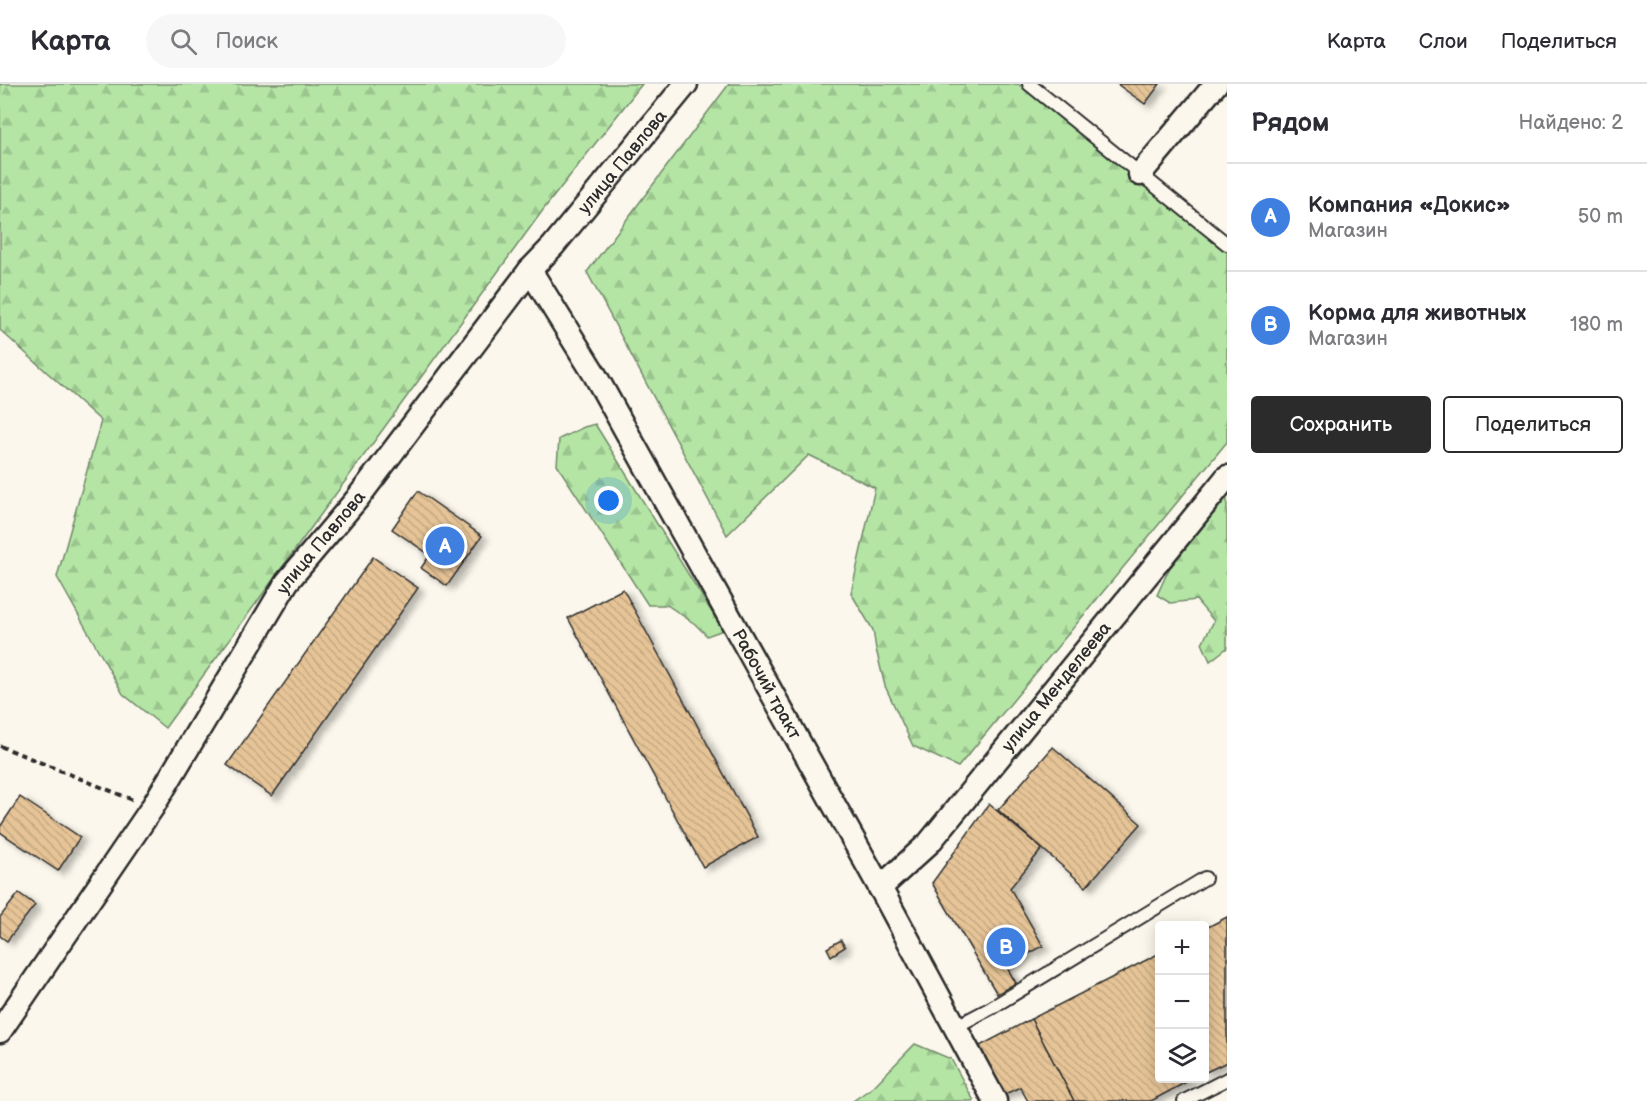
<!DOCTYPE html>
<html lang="ru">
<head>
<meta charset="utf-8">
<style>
  :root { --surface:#fff; --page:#f7f7f7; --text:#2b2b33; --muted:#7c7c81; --line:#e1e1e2; --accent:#2b2b2b }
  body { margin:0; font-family:"Balsamiq Sans",sans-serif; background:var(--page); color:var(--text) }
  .controls { position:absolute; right:18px; bottom:18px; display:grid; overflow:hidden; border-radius:6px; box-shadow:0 3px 15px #0003 }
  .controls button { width:54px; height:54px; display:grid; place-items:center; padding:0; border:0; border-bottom:2px solid var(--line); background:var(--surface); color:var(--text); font:30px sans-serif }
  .you { position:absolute; left:609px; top:417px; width:21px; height:21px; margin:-15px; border:4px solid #fff; border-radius:50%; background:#1a73e8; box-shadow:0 0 0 9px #1a73e833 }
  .badge { display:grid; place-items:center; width:39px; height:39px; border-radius:50%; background:var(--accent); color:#fff; font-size:20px; font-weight:700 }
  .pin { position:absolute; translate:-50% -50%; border:3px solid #fff; box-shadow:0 2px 6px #0006 }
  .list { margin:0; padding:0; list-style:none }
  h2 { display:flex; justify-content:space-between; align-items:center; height:78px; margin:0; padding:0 24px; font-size:26px }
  h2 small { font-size:20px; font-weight:400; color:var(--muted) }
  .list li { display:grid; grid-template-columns:39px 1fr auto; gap:18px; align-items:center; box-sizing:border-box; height:108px; padding:0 24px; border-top:2px solid var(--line) }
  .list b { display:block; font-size:22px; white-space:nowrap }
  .list p { margin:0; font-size:20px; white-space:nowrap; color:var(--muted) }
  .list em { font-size:20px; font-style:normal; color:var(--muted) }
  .actions { display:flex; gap:12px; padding:18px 24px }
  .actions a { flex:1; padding:14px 0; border:2px solid var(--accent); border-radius:6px; text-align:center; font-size:21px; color:var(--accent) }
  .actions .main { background:var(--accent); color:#fff }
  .icon { flex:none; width:33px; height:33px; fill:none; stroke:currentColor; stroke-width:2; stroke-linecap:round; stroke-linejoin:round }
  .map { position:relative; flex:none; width:1227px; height:1017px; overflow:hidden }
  header { display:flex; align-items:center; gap:36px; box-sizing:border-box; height:84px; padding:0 30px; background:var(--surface); border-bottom:2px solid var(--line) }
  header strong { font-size:28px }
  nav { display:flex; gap:33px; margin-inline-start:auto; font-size:21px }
  .search { width:420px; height:54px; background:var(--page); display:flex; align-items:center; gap:15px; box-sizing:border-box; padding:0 21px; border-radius:33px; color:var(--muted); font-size:22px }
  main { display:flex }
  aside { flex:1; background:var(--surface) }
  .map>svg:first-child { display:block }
</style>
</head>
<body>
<header>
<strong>Карта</strong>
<div class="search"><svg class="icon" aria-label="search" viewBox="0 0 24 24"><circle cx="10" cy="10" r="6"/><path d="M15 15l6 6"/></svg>Поиск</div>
<nav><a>Карта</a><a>Слои</a><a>Поделиться</a></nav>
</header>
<main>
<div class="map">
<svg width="1227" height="1017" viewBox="0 0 1227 1017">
  <defs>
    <pattern id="forest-firs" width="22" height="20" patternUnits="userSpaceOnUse" patternTransform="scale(1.5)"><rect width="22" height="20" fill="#b4e5a5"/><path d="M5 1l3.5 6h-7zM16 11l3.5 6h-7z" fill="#9bc58e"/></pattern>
    <pattern id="building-back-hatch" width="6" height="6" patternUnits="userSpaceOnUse" patternTransform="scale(1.5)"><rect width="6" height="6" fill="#e6c497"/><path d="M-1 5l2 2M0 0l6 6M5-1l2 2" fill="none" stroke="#c5a982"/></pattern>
    <filter id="shadow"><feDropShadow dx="6" dy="4" stdDeviation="3" flood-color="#0004"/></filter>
  </defs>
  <rect width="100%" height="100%" fill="#fbf7ec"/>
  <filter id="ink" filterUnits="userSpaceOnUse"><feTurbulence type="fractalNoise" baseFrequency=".0167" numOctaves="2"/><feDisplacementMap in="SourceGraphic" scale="12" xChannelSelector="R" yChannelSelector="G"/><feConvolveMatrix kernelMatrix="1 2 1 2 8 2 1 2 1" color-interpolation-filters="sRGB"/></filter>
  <g filter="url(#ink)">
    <g fill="url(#forest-firs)" stroke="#708868" stroke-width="1.5">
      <path d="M 0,0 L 642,0 L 543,126 L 165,644 L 123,610 L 57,493 L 101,337 L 0,246 Z"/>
      <path d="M 729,0 L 1018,0 L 1140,90 L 1227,167 L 1227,358 L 958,683 L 913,662 L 885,602 L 876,565 L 873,546 L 851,509 L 875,404 L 809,371 L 727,451 L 587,188 Z"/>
      <path d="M 595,340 L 723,546 L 707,552 L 695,540 L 667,521 L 648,521 L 557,381 L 559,355 L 584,343 Z"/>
      <path d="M 1227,412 L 1227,564 L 1210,577 L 1202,559 L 1214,537 L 1196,516 L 1170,519 L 1157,511 L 1169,485 Z"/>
      <path d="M 915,960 L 951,975 L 974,1017 L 853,1017 L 873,1003 Z"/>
    </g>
    <g fill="url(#building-back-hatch)" stroke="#2b2b2b" stroke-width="1.5" filter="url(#shadow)">
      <path d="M 1117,0 L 1160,0 L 1145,20 Z"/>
      <path d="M 418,407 L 482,452 L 447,502 L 421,484 L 430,471 L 392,445 Z"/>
      <path d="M 373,473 L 418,504 L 272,712 L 227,681 Z"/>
      <path d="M 623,505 L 758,753 L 703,783 L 568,534 Z"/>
      <path d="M 1053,663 L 1141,740 L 1086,803 L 998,726 Z"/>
      <path d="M 20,713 L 80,753 L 58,787 L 0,748 L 0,743 Z"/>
      <path d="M 989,720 L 1042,765 L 1010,804 L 1043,862 L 1006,882 L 1016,899 L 997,910 L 932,799 Z"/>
      <path d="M 19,809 L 35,821 L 7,857 L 0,852 L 0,833 Z"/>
      <path d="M 1227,833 L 1227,978 L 1204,989 L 1204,845 Z"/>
      <path d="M 841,856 L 845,863 L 831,872 L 827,864 Z"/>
      <path d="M 1160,869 L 1160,994 L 1194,994 L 1151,1017 L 1074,1017 L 1031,935 Z"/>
      <path d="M 1031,935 L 1074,1017 L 1028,1017 L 1020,1003 L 999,1013 L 974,965 Z"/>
    </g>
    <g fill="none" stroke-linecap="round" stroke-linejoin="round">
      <g stroke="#2b2b2b" stroke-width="16">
        <g id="service">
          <path d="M 1029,0 L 1227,160"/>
          <path d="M 955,943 L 991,924 L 1205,794"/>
          <path d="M 1184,1017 L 1227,995"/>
        </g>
      </g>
      <g stroke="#2b2b2b" stroke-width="27">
        <g id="minor">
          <path d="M 1140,90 L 1216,0"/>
          <path id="s1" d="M 530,186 L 595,291 L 883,809 L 995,1017"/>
          <path id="s2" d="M 880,804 L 929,759 L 1227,393"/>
          <path id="s3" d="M 0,947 L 152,724 L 287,498 L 357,415 L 530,186 L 553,162 L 686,0"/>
        </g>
      </g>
      <path stroke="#2b2b2b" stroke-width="4" stroke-dasharray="6 4.5" stroke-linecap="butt" d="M 0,662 L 133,716"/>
      <use href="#service" stroke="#fbf7ec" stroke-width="12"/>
      <use href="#minor" stroke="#fbf7ec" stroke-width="22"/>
    </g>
  </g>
  <g text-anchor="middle" stroke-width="4.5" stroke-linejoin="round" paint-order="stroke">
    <g font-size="18" fill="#2b2b2b" stroke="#fbf7ec">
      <text dy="6" stroke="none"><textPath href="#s3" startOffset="1071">улица Павлова</textPath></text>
      <text dy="6" stroke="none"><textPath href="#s3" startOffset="585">улица Павлова</textPath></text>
      <text dy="6" stroke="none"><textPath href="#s1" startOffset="477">Рабочий тракт</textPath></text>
      <text dy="6" stroke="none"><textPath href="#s2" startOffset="268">улица Менделеева</textPath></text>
    </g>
  </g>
</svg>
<div class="controls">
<button>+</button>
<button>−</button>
<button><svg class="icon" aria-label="layers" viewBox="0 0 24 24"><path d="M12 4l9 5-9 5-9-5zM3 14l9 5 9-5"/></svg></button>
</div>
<div class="you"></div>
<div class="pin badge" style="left:445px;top:462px;background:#3f7fe0">A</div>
<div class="pin badge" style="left:1006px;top:863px;background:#3f7fe0">B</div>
</div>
<aside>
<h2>Рядом<small>Найдено: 2</small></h2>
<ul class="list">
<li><span class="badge" style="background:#3f7fe0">A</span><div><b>Компания «Докис»</b><p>Магазин</p></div><em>50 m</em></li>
<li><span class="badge" style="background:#3f7fe0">B</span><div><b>Корма для животных</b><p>Магазин</p></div><em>180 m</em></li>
</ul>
<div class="actions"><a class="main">Сохранить</a><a>Поделиться</a></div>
</aside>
</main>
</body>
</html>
